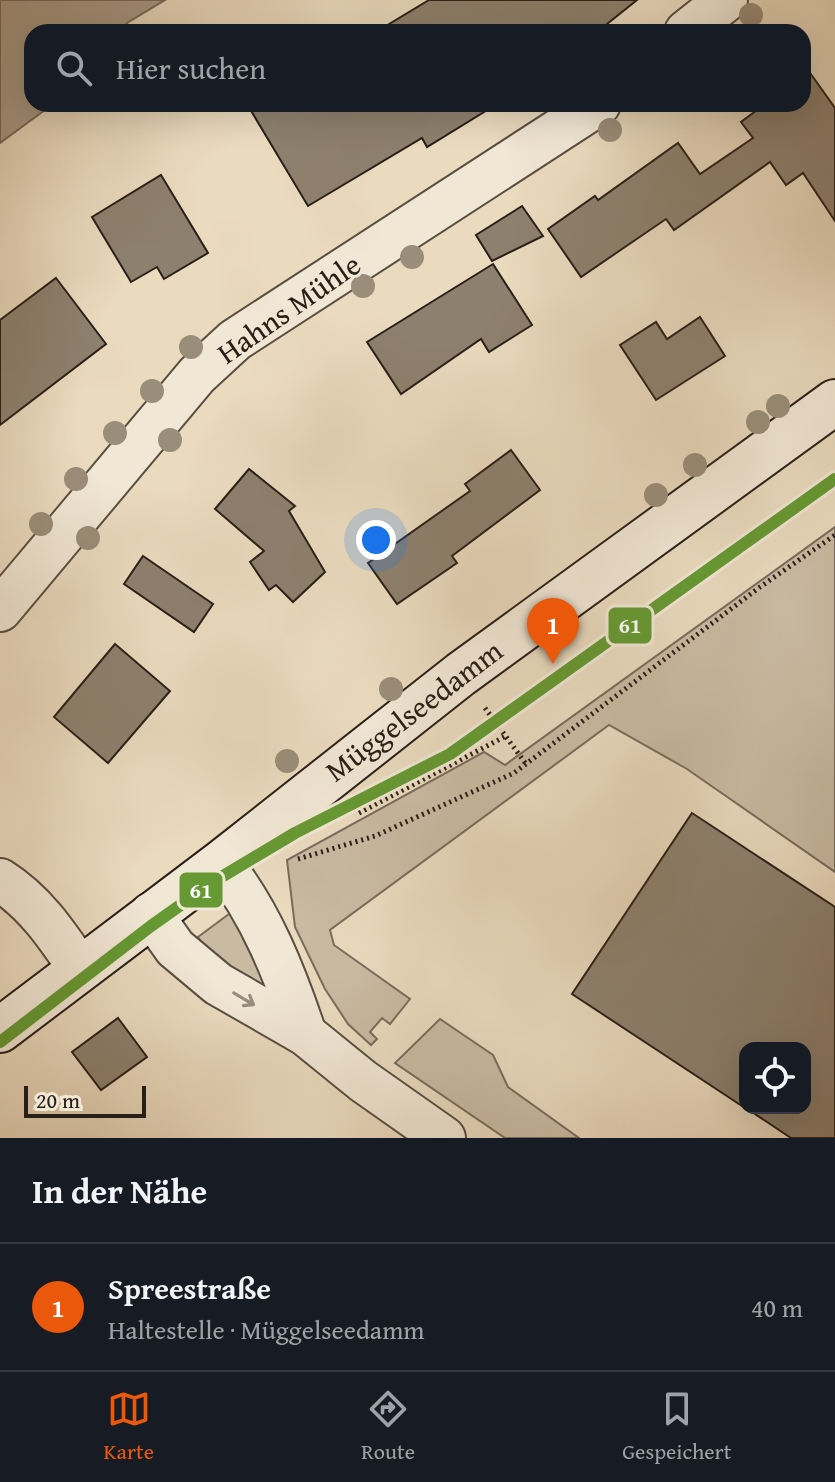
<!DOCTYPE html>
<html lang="de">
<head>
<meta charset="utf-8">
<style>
  :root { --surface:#171b24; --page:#20242c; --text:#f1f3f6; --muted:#9ea1a6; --line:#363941; --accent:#ea580c }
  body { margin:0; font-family:"Gentium Book Plus",serif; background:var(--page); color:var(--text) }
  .controls { position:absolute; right:24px; bottom:24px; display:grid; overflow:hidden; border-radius:16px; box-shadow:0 8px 32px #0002 }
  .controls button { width:72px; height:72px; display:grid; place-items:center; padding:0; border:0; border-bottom:2px solid var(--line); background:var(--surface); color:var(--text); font:40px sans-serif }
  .scale { position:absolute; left:24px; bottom:20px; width:122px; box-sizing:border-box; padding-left:8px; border:4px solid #291f18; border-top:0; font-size:22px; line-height:28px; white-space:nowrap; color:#291f18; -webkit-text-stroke:6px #f1e7d5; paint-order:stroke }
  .you { position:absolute; left:376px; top:540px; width:28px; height:28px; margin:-20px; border:6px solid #fff; border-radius:50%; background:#1a73e8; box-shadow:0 0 0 12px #1a73e833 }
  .badge { display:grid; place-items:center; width:52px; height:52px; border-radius:50%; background:var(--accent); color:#fff; font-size:26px; font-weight:700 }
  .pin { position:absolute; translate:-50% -66px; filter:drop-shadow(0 2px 4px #0008) }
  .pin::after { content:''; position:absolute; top:42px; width:28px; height:24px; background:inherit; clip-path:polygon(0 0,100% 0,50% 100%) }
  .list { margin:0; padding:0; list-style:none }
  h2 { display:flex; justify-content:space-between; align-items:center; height:104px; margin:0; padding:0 32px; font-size:34px }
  h2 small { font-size:26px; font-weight:400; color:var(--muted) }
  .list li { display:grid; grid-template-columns:52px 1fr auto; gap:24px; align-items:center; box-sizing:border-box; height:128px; padding:0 32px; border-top:2px solid var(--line) }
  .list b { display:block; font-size:30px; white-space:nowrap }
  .list p { margin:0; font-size:26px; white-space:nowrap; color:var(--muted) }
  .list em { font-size:26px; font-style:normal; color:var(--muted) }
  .icon { flex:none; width:44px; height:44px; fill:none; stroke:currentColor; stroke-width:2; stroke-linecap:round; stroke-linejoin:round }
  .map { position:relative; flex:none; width:835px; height:1138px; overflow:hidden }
  .search { position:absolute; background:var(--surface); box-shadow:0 8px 32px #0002; left:24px; right:24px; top:24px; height:88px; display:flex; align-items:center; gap:20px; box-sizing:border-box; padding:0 28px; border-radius:24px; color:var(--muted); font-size:30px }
  .sheet { height:232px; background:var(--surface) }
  nav { display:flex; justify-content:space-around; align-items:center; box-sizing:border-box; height:112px; border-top:2px solid var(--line); background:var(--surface); font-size:22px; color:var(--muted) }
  nav a { display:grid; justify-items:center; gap:4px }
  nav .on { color:var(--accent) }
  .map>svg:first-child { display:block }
</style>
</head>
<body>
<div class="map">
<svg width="835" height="1138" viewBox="0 0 835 1138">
  <rect width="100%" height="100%" fill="#eadabe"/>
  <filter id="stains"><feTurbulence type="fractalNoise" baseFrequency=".0025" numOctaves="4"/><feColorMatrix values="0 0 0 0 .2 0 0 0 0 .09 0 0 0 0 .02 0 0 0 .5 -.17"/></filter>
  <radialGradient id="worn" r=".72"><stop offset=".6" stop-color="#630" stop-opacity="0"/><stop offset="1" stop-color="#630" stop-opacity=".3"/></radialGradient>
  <g fill="#c9baa2" stroke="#796c5d" stroke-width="2">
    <path d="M 835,527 L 835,872 L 687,769 L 609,725 L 330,930 L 334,945 L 410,999 L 390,1024 L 382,1018 L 370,1032 L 377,1039 L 371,1045 L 348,1024 L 325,989 L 295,927 L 287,860 L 484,752 L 505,765 Z"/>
    <path d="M 233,911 L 275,988 L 267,999 L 212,959 L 198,937 Z"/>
    <path d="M 440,1019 L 493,1055 L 508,1087 L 579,1138 L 505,1138 L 395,1063 Z"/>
  </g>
  <path fill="#a89a86" stroke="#75695a" stroke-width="2" d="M 0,0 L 165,0 L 127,23 L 119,32 L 32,32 L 32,104 L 53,104 L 0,143 Z"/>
  <g fill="#8d806e" stroke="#291f18" stroke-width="2">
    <path d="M 429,0 L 637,0 L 597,32 L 376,32 Z"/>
    <path d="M 803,63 L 835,108 L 835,221 L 803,173 L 786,185 L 770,162 L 674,230 L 666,219 L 581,277 L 548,229 L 595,196 L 598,200 L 678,143 L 700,174 L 753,138 L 741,122 L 765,104 L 803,104 Z"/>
    <path d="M 247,104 L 497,104 L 427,147 L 422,138 L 308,206 Z"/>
    <path d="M 161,175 L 208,253 L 164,279 L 157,267 L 131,282 L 92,217 Z"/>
    <path d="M 522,206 L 543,236 L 492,261 L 476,235 Z"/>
    <path d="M 493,264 L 532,325 L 489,352 L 481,339 L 401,394 L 367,342 Z"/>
    <path d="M 56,278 L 106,344 L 0,425 L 0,320 Z"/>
    <path d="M 700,317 L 725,356 L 656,400 L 620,345 L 656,322 L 667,339 Z"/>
    <path d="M 511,450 L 540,490 L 452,556 L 457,563 L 397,604 L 368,563 L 470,491 L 465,484 Z"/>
    <path d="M 249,469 L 295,506 L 289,511 L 325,572 L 293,602 L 276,585 L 269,590 L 250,562 L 264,551 L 215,509 Z"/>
    <path d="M 143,556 L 213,604 L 194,632 L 124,584 Z"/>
    <path d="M 115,644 L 170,691 L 108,763 L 54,717 Z"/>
    <path d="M 692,813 L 835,907 L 835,1138 L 791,1138 L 746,1108 L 805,1108 L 805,1048 L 745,1048 L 745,1108 L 572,994 Z"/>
    <path d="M 118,1018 L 147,1057 L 101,1090 L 72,1052 Z"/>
  </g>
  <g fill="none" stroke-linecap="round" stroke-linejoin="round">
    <g stroke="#594e42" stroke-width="46">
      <g id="minor">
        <path d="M 686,32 L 726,0"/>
        <path d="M 0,610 L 197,375 L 235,340 L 599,104"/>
        <path d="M 221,863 C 261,913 285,974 305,1034"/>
        <path d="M 0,880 C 35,902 57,935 80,969"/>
        <path d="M 151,914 L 175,948 L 218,984 L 305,1034 L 363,1081 L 444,1138"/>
      </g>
    </g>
    <g stroke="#291f18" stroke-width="48">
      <path id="secondary" d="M 0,1030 L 221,863 L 461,674 L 835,402"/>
    </g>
    <g stroke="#291f18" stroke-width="5" stroke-dasharray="2 4" stroke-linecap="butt">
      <path d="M 485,708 L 526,764"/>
      <path d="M 359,813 L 506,736"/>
      <path d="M 298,859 L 375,836 L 514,773 L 760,587 L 835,535"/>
    </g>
    <use href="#minor" stroke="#f1e7d5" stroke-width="42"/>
    <use href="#secondary" stroke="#f1e7d5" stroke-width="44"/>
    <g stroke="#f1e7d5" stroke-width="18">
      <path id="tram-1" d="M 0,1042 L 151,926 L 213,882 L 295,833 L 450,754 L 835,479"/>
    </g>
    <use href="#tram-1" stroke="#693" stroke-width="12"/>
  </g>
  <g fill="#9a8d79">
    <circle cx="751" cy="15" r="12"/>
    <circle cx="610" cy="130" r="12"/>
    <circle cx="412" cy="257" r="12"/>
    <circle cx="363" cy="286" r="12"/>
    <circle cx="191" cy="347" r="12"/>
    <circle cx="152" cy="391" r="12"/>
    <circle cx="778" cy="406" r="12"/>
    <circle cx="758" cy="422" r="12"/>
    <circle cx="115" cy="433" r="12"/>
    <circle cx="170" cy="440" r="12"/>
    <circle cx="695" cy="465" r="12"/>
    <circle cx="76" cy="479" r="12"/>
    <circle cx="656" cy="495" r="12"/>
    <circle cx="41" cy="524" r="12"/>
    <circle cx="88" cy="538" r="12"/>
    <circle cx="391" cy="689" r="12"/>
    <circle cx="287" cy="761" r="12"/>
  </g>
  <defs><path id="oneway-shaft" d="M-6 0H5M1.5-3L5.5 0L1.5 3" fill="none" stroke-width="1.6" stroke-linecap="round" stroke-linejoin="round" transform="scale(2)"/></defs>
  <use stroke="#978d80" href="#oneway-shaft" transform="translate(244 999) rotate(31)"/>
  <g text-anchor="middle" stroke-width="6" stroke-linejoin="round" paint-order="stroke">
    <g font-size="30" fill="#291f18" stroke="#f1e7d5">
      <text transform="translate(289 309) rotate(-35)" y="10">Hahns Mühle</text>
      <text transform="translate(414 711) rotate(-37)" y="10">Müggelseedamm</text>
    </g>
  </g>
  <g stroke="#f1e7d5" stroke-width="3">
    <rect x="607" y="606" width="46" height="39" rx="8" fill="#693"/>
    <rect x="178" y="871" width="46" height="38" rx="8" fill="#693"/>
  </g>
  <g font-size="22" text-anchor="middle" font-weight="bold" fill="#fff">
    <text x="630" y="633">61</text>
    <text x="201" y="898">61</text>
  </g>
  <rect width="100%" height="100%" filter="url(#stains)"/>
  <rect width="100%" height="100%" fill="url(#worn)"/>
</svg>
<div class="controls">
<button><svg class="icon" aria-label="locate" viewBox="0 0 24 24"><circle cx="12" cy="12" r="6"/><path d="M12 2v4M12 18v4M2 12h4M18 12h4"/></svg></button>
</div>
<div class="scale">20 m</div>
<div class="you"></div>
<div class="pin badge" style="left:553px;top:664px">1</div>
<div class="search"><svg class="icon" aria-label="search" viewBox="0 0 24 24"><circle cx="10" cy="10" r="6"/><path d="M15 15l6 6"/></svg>Hier suchen</div>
</div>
<section class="sheet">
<h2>In der Nähe<small></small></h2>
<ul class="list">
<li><span class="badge">1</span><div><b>Spreestraße</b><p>Haltestelle · Müggelseedamm</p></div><em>40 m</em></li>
</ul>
</section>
<nav>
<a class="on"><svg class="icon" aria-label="map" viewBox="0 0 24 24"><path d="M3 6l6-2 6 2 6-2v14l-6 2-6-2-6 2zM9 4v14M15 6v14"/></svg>Karte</a>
<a><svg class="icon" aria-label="directions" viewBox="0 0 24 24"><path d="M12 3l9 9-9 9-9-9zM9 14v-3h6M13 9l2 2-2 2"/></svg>Route</a>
<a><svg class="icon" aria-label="saved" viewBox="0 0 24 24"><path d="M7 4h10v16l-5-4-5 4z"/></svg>Gespeichert</a>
</nav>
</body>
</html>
